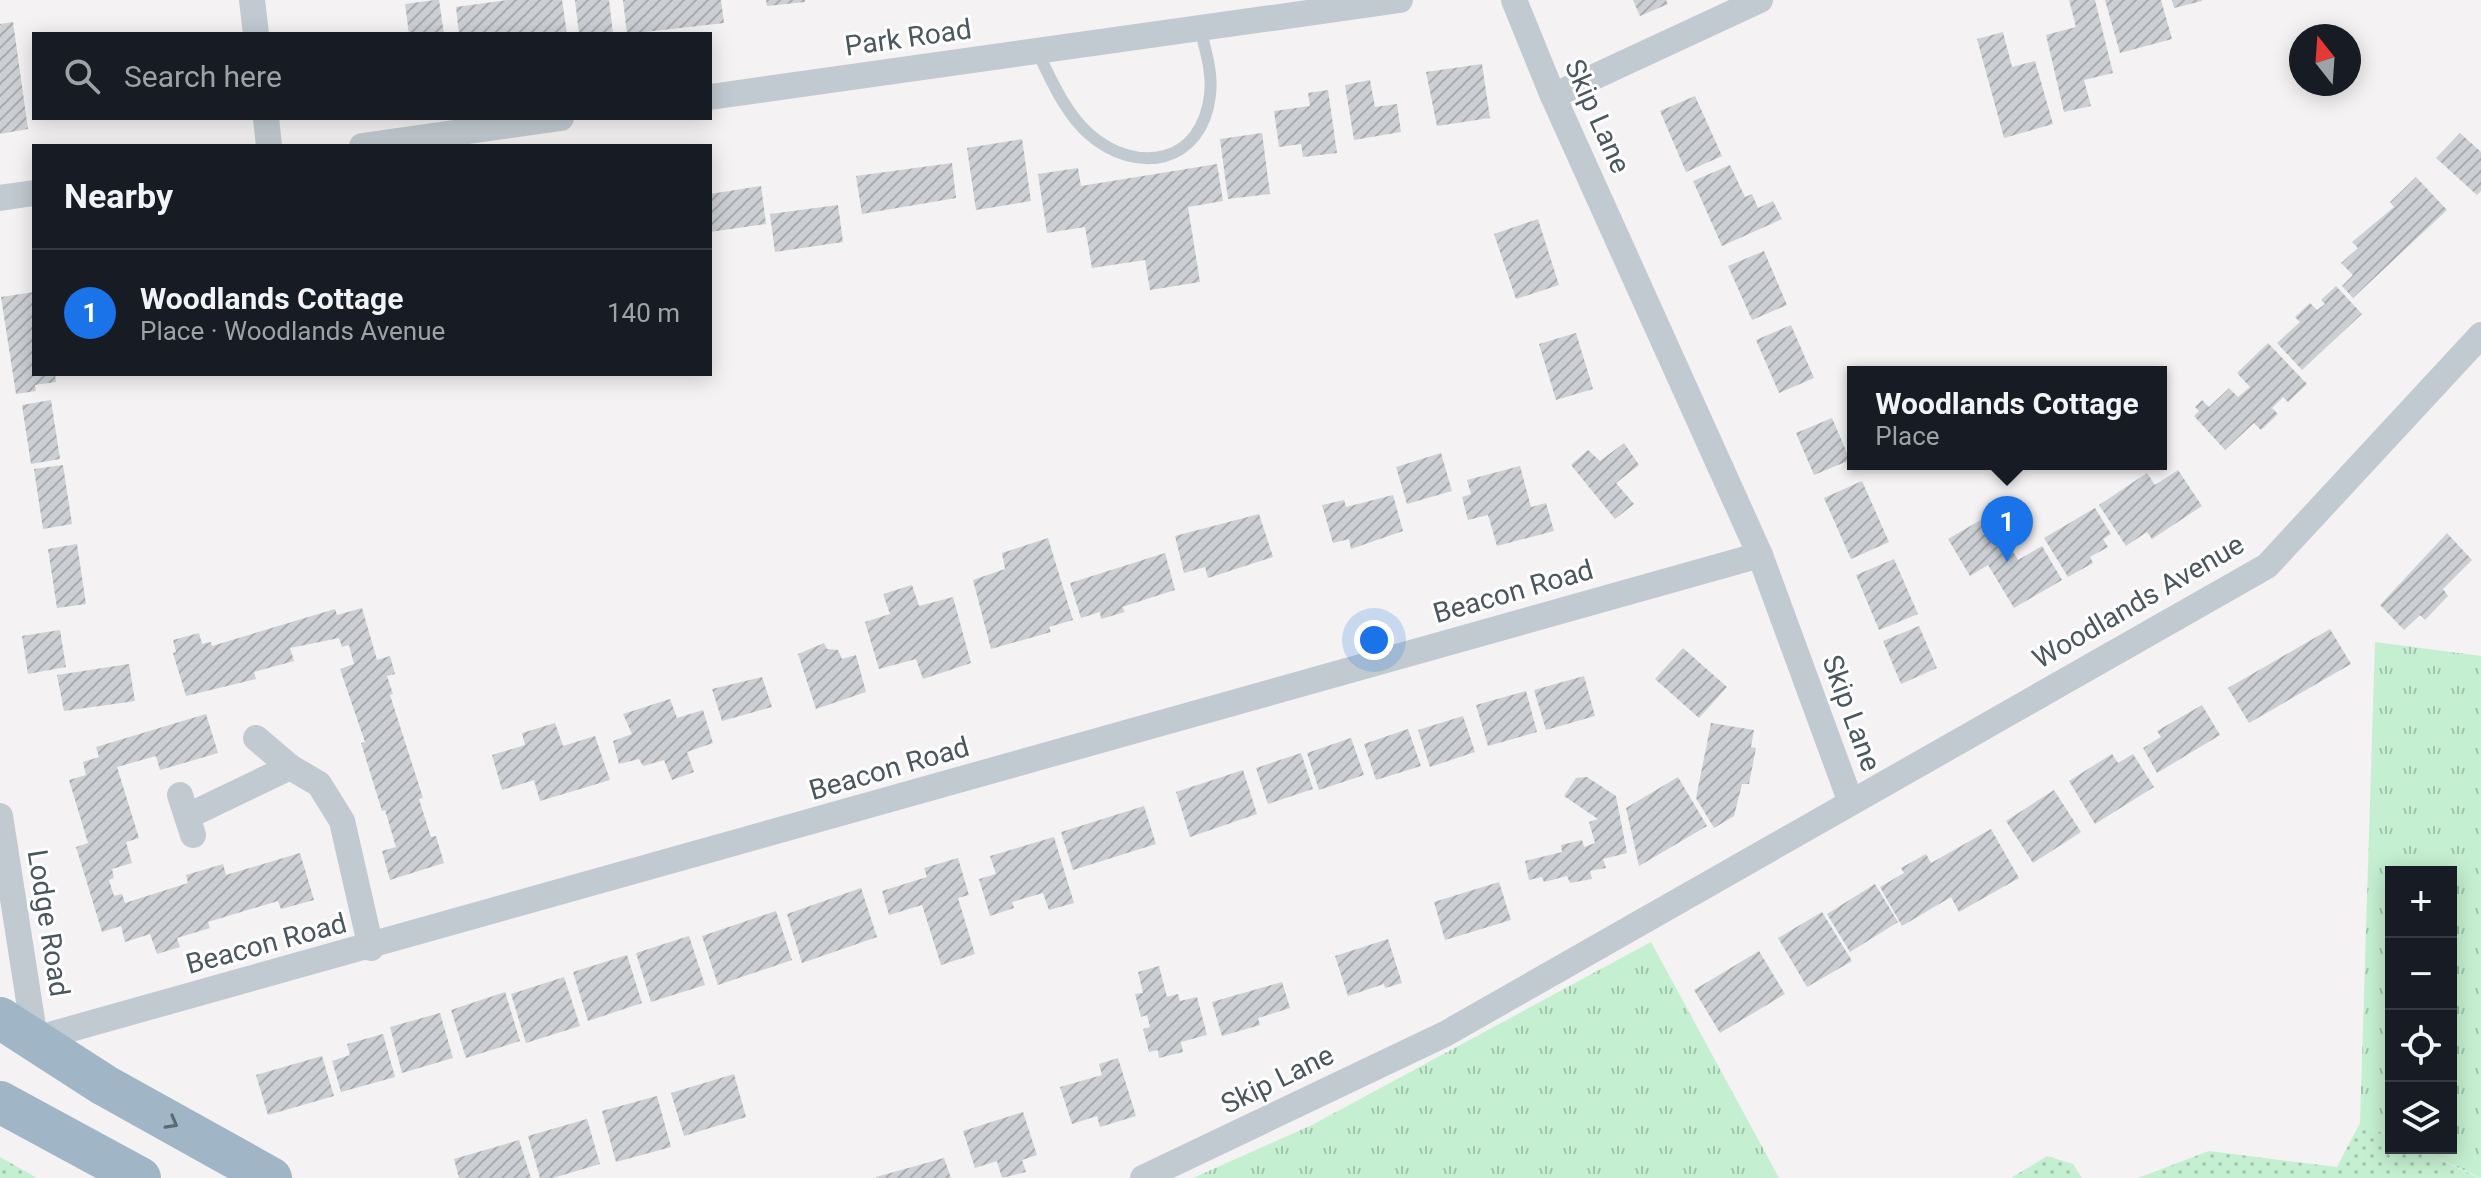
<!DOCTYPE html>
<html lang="en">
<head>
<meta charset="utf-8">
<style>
  :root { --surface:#171b24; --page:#242831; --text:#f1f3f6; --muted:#9ea1a6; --line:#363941; --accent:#1a73e8 }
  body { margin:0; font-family:Roboto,sans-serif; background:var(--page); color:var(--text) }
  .controls { position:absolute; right:24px; bottom:24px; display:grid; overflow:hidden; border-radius:0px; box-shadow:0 4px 20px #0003 }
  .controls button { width:72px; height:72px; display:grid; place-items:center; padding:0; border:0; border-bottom:2px solid var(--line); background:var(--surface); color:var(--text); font:40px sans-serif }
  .compass { position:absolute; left:2289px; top:24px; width:72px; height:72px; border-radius:50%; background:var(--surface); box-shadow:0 4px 20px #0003; rotate:343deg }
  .you { position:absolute; left:1374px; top:640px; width:28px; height:28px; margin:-20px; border:6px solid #fff; border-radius:50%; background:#1a73e8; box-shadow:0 0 0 12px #1a73e833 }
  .badge { display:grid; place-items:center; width:52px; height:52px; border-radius:50%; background:var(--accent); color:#fff; font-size:26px; font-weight:700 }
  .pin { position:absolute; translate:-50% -66px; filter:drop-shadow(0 2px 4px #0008) }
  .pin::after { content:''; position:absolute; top:42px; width:28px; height:24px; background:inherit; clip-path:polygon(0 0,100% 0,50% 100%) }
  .popup { position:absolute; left:1847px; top:366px; width:320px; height:104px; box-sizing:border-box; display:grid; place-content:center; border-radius:0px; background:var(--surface); filter:drop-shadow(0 2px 6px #0005); font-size:26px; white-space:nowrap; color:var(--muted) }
  .popup b { font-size:30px; color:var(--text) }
  .popup::after { content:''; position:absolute; left:50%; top:100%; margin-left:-16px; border:16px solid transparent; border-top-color:var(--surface) }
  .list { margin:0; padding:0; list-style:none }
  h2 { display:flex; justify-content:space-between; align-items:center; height:104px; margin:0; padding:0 32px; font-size:34px }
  h2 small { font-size:26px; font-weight:400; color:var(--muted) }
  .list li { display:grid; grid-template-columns:52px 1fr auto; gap:24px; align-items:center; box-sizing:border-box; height:128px; padding:0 32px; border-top:2px solid var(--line) }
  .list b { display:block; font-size:30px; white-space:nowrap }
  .list p { margin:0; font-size:26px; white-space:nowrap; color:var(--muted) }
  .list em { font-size:26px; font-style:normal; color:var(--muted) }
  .icon { flex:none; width:44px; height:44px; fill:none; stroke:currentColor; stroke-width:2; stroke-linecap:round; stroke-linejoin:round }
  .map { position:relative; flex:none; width:2481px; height:1178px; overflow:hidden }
  .search { position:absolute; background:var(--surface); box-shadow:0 4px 20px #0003; left:32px; top:32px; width:680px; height:88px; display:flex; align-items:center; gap:20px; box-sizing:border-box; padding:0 28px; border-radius:0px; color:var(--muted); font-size:30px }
  .panel { position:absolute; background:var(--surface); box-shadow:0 4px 20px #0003; left:32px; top:144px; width:680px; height:232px; border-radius:0px }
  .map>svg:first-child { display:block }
</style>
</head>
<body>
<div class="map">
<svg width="2481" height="1178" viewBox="0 0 2481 1178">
  <defs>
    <pattern id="grass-tufts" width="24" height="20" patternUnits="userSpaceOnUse" patternTransform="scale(2)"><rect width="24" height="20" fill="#c4efd0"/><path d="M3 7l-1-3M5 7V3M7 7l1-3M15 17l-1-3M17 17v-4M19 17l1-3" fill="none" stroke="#a1c4ac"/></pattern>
    <pattern id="park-dots" width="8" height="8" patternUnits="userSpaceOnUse" patternTransform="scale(2)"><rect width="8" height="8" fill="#c4efd0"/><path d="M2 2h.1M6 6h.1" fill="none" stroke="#a1c4ac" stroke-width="1.8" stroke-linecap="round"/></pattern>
    <pattern id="building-hatch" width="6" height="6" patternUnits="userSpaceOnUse" patternTransform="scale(2)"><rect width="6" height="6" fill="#ccd0d4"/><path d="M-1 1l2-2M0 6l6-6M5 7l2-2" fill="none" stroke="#a8acaf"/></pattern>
  </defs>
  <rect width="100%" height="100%" fill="#f4f2f2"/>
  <g fill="url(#grass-tufts)">
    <path d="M 2375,642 L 2481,656 L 2481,1178 L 2415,1148 L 2451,1148 L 2451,872 L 2391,872 L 2391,1137 L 2360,1123 Z"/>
    <path d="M 1651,942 L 1779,1178 L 1193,1178 L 1312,1125 Z"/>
  </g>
  <g fill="url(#park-dots)">
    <path d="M 2360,1123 L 2391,1137 L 2391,1148 L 2415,1148 L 2479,1178 L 2138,1178 L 2209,1151 L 2337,1167 Z"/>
    <path d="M 2047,1156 L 2073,1164 L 2082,1178 L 2011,1178 Z"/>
    <path d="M 0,1157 L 37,1178 L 0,1178 Z"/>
  </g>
  <g fill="url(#building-hatch)">
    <path d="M 435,0 L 439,0 L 444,34 L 409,34 L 405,4 Z"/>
    <path d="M 508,0 L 562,0 L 567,34 L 459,34 L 456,7 Z"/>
    <path d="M 575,0 L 609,0 L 613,34 L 579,34 Z"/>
    <path d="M 623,0 L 721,0 L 724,23 L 627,34 Z"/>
    <path d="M 766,0 L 805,0 L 805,2 L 767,6 Z"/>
    <path d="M 1633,0 L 1666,0 L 1668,4 L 1640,16 Z"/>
    <path d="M 2069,0 L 2095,0 L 2113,73 L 2084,80 L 2091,106 L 2064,112 L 2046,35 L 2076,27 Z"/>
    <path d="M 2105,0 L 2161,0 L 2172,39 L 2120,53 Z"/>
    <path d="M 2172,0 L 2202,0 L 2202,1 L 2174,8 Z"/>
    <path d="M 13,22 L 28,129 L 0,134 L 0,24 Z"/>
    <path d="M 2003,32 L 2012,67 L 2035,61 L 2053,124 L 2004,138 L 1977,39 Z"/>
    <path d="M 1482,64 L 1490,118 L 1437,126 L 1426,72 Z"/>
    <path d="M 1370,80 L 1375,107 L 1397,104 L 1401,132 L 1354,140 L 1345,85 Z"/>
    <path d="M 1328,90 L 1337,153 L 1303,157 L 1301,144 L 1279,147 L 1274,111 L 1310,106 L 1308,93 Z"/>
    <path d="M 1695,96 L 1722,156 L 1686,172 L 1660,111 Z"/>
    <path d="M 1262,133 L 1270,194 L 1228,199 L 1220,139 Z"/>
    <path d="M 2460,133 L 2481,152 L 2481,191 L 2477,195 L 2436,158 Z"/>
    <path d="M 1022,139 L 1031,201 L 976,210 L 967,148 Z"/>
    <path d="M 952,163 L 956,198 L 862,214 L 856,176 Z"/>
    <path d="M 1217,164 L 1223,201 L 1188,207 L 1200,282 L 1150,290 L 1145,260 L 1092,268 L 1085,227 L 1047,233 L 1038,174 L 1078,168 L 1081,186 Z"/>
    <path d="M 1730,165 L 1745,197 L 1752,194 L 1758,208 L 1773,201 L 1782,219 L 1722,246 L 1693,181 Z"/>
    <path d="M 2416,177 L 2447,210 L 2353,298 L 2342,286 L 2353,275 L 2341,263 L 2358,248 L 2352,242 L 2394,207 L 2390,202 Z"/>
    <path d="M 761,186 L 766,224 L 710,232 L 710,194 Z"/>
    <path d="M 838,205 L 843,242 L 775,252 L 770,214 Z"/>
    <path d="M 1538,219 L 1559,285 L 1516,299 L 1494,234 Z"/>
    <path d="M 1764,251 L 1787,305 L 1752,320 L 1728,266 Z"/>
    <path d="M 2336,286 L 2362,314 L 2302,370 L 2277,343 L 2300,322 L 2295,317 L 2310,303 L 2317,310 L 2325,304 L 2321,300 Z"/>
    <path d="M 34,292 L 34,374 L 55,374 L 56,382 L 35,385 L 36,391 L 16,394 L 1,297 Z"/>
    <path d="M 1791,325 L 1814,378 L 1779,393 L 1756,340 Z"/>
    <path d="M 1576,333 L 1593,389 L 1556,400 L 1539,344 Z"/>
    <path d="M 2268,343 L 2307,384 L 2288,402 L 2283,397 L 2272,408 L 2278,414 L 2261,430 L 2254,423 L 2225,450 L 2194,416 L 2199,411 L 2195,407 L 2202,400 L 2209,407 L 2229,388 L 2238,397 L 2250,387 L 2237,373 Z"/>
    <path d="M 51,400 L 60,459 L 31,464 L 22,405 Z"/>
    <path d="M 1832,418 L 1850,460 L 1814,475 L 1796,433 Z"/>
    <path d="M 1624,443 L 1639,465 L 1616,483 L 1634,504 L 1615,519 L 1571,465 L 1588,450 L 1600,461 Z"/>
    <path d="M 1441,453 L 1452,491 L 1407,504 L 1396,467 Z"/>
    <path d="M 63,465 L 72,524 L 43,529 L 34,469 Z"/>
    <path d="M 1520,466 L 1531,507 L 1546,503 L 1554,531 L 1497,546 L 1488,515 L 1468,520 L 1462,497 L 1471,494 L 1467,480 Z"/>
    <path d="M 2178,470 L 2202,506 L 2152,539 L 2147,532 L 2126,546 L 2099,505 L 2147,473 L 2155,485 Z"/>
    <path d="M 1862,481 L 1889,542 L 1851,559 L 1824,498 Z"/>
    <path d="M 1393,495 L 1403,531 L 1351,549 L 1349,539 L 1333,543 L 1322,505 L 1344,500 L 1346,507 Z"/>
    <path d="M 2095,508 L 2111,534 L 2103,539 L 2108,547 L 2090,557 L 2093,563 L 2068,577 L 2044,538 Z"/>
    <path d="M 1259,514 L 1273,557 L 1208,578 L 1205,567 L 1184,573 L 1175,536 Z"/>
    <path d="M 1991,514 L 2018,560 L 2042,546 L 2062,580 L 2014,608 L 1988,565 L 1970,576 L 1948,539 Z"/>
    <path d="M 2447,533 L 2472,560 L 2443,589 L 2448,596 L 2425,620 L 2420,615 L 2404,630 L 2380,605 Z"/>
    <path d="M 1048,538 L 1073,620 L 1049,627 L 1051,632 L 991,649 L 973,580 L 1005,569 L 1002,553 Z"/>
    <path d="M 77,544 L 86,604 L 57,608 L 48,549 Z"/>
    <path d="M 1165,553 L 1175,590 L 1122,607 L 1125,612 L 1101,619 L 1100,612 L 1081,618 L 1070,583 Z"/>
    <path d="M 1894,559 L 1918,614 L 1879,630 L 1856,575 Z"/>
    <path d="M 912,585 L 919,606 L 953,597 L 971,663 L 923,679 L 916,659 L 879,669 L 865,622 L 890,614 L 883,594 Z"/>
    <path d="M 362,608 L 377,660 L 390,656 L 395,674 L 387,676 L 393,694 L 390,695 L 423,798 L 419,799 L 431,837 L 436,836 L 444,863 L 390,880 L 382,851 L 396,847 L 385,810 L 382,811 L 361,743 L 365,742 L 340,669 L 354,664 L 349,645 L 342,647 L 339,638 L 290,648 L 294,661 L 254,672 L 256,679 L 186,696 L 173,653 L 176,652 L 173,640 L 199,633 L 202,644 L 211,642 L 212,646 L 335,609 L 337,615 Z"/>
    <path d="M 1919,626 L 1937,668 L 1901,684 L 1883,641 Z"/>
    <path d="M 2330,629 L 2351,664 L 2249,723 L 2228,688 Z"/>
    <path d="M 60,630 L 66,667 L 28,674 L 22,636 Z"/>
    <path d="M 824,643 L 827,649 L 838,650 L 842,659 L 856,655 L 866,692 L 816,709 L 798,654 Z"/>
    <path d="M 1683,648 L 1727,687 L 1699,718 L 1655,679 Z"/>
    <path d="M 129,664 L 135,701 L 64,711 L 57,675 Z"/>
    <path d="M 1584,676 L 1595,716 L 1546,730 L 1534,690 Z"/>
    <path d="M 762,677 L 772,707 L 722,721 L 712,689 Z"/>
    <path d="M 1526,691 L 1537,732 L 1488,746 L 1476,705 Z"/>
    <path d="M 670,699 L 677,718 L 703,710 L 713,743 L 687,752 L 694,772 L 672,780 L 664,760 L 643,766 L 639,759 L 619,764 L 613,741 L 632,734 L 623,714 Z"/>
    <path d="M 2202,705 L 2220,735 L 2157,773 L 2143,748 L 2161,737 L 2157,731 Z"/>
    <path d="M 206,714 L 218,753 L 160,770 L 156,756 L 117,767 L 139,838 L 126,842 L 132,863 L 112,869 L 114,878 L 109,880 L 114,896 L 122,894 L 125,903 L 188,883 L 186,875 L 223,864 L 226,875 L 300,853 L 314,900 L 281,909 L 278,901 L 208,922 L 210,928 L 177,938 L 180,947 L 157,954 L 150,934 L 125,942 L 121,926 L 102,932 L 76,847 L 88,843 L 69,780 L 86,775 L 83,762 L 99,757 L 96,747 Z"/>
    <path d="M 1463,716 L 1475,752 L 1430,767 L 1418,730 Z"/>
    <path d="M 555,723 L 563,746 L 595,736 L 610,780 L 540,801 L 534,780 L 502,790 L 492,755 L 525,745 L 522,733 Z"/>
    <path d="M 1711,723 L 1754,730 L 1751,747 L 1756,748 L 1749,784 L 1742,784 L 1734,816 L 1714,828 L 1696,798 Z"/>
    <path d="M 1408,729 L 1421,766 L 1376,780 L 1364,744 Z"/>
    <path d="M 1351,738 L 1364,775 L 1319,790 L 1307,753 Z"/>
    <path d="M 1301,753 L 1313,789 L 1268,804 L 1256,768 Z"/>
    <path d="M 2112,754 L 2118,763 L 2133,754 L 2154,787 L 2095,824 L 2069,781 Z"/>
    <path d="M 1243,770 L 1257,814 L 1190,837 L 1176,792 Z"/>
    <path d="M 1587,777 L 1616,796 L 1627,853 L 1603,859 L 1606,868 L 1590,871 L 1592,879 L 1570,883 L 1567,876 L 1544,882 L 1542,877 L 1529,880 L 1525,861 L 1562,852 L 1561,845 L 1582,840 L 1584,847 L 1595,843 L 1589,822 L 1598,819 L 1564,796 L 1576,778 Z"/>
    <path d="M 1678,777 L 1707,826 L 1639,866 L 1626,808 Z"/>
    <path d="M 2054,790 L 2081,832 L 2033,863 L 2006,821 Z"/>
    <path d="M 1144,806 L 1156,844 L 1073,870 L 1061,832 Z"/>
    <path d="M 1991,829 L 2019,878 L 1959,912 L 1951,897 L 1902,926 L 1880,887 L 1904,873 L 1901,868 L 1926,854 L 1931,863 Z"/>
    <path d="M 1054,837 L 1074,903 L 1049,910 L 1043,893 L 1012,902 L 1014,908 L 990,916 L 979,879 L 996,874 L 990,856 Z"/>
    <path d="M 958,858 L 969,895 L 958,898 L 975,954 L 941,965 L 922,905 L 889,915 L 882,891 L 927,877 L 924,868 Z"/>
    <path d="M 1499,882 L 1511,920 L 1445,940 L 1434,902 Z"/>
    <path d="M 1875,884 L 1898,922 L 1850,952 L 1827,914 Z"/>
    <path d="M 861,888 L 877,937 L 802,963 L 787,914 Z"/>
    <path d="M 776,911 L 792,960 L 718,985 L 702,936 Z"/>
    <path d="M 1822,912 L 1852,961 L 1807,987 L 1778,938 Z"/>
    <path d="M 689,936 L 705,985 L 651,1002 L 636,953 Z"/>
    <path d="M 1388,939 L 1402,983 L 1385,988 L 1384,984 L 1348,996 L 1335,956 Z"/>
    <path d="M 1759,951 L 1785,994 L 1720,1033 L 1694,990 Z"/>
    <path d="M 627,955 L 642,1003 L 588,1021 L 573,972 Z"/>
    <path d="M 1159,966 L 1167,997 L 1178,994 L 1180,1001 L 1197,997 L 1207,1035 L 1181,1042 L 1183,1052 L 1159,1058 L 1158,1050 L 1149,1052 L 1143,1029 L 1150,1027 L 1147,1015 L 1141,1017 L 1135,994 L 1143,993 L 1138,972 Z"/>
    <path d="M 564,977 L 580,1026 L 526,1043 L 511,994 Z"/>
    <path d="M 1282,982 L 1290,1008 L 1258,1018 L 1260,1025 L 1222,1036 L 1212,1002 Z"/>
    <path d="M 505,992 L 520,1041 L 466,1058 L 451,1010 Z"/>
    <path d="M 440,1013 L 453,1058 L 402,1073 L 390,1027 Z"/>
    <path d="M 383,1034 L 395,1077 L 341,1092 L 332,1061 L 350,1055 L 347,1044 Z"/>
    <path d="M 322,1056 L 334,1096 L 268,1115 L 256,1075 Z"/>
    <path d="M 1118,1058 L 1136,1116 L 1100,1127 L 1097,1116 L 1072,1124 L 1060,1087 L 1102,1075 L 1099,1064 Z"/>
    <path d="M 734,1074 L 746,1117 L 684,1136 L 671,1093 Z"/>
    <path d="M 657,1096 L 671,1147 L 616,1162 L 602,1111 Z"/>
    <path d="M 1023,1112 L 1037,1155 L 1022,1160 L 1026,1172 L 1002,1178 L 997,1161 L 975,1168 L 963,1131 Z"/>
    <path d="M 587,1119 L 600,1164 L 553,1178 L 540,1178 L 528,1136 Z"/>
    <path d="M 519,1140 L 531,1178 L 459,1178 L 454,1159 Z"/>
    <path d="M 944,1158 L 951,1178 L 876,1178 L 876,1177 Z"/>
  </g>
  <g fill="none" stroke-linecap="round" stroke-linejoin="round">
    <path stroke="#c1cad0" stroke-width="12" d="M 1037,51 C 1051,79 1065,113 1089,134 C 1137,176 1202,164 1210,95 C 1213,73 1205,49 1200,28"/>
    <g stroke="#c1cad0" stroke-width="26">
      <path d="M 252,0 L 256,34"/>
      <path d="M 1514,0 L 1553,96 L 1760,555 L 1850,800"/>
      <path d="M 1553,96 L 1760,0"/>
      <path d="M 710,97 L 1400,0"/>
      <path d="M 266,118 L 269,146"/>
      <path d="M 362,146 L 561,118"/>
      <path d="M 0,198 L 34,193"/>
      <path d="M 256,738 L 290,767 L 319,784 L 342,821 L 371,948"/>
      <path d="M 180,795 L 193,835"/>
      <path d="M 0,816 L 35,1039 L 1760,555"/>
      <path d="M 188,816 L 290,767"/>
      <path d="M 1143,1178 L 1445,1034 L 2267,566 L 2481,335"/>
    </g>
    <g stroke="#a0b6c6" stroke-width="42">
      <path d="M 0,1018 L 104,1085 L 271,1178"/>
      <path d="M 0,1102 L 140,1178"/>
    </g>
  </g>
  <defs><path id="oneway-chevron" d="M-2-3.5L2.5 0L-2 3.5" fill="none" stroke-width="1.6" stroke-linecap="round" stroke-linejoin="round" transform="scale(2)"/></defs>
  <use stroke="#5b6a74" href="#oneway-chevron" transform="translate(172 1123) rotate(29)"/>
  <g text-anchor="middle" stroke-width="6" stroke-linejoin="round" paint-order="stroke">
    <g font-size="28" fill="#4a575f" stroke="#fff">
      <text transform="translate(908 37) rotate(-8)" y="10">Park Road</text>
      <text transform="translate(1598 116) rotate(66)" y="10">Skip Lane</text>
      <text transform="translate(1513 591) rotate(-16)" y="10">Beacon Road</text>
      <text transform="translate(2138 601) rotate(-30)" y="10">Woodlands Avenue</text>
      <text transform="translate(1852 713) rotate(70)" y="10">Skip Lane</text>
      <text transform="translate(889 768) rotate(-16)" y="10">Beacon Road</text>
      <text transform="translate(49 923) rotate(81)" y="10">Lodge Road</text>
      <text transform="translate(266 943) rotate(-15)" y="10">Beacon Road</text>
      <text transform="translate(1277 1079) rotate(-26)" y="10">Skip Lane</text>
    </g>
  </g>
</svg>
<div class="controls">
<button>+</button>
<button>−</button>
<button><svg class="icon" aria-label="locate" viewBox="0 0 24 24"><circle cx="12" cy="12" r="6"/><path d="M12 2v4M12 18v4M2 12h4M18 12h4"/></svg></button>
<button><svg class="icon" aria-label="layers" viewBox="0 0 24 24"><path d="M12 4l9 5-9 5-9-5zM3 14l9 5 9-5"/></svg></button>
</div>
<svg class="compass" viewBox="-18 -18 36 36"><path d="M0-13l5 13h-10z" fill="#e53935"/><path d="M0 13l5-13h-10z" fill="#9ea1a6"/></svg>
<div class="you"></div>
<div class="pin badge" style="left:2007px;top:562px">1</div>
<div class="popup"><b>Woodlands Cottage</b>Place</div>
<div class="search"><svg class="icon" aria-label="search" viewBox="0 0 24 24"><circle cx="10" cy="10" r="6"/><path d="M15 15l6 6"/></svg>Search here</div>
<section class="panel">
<h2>Nearby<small></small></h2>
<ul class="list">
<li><span class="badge">1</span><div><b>Woodlands Cottage</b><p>Place · Woodlands Avenue</p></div><em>140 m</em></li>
</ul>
</section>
</div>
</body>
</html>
